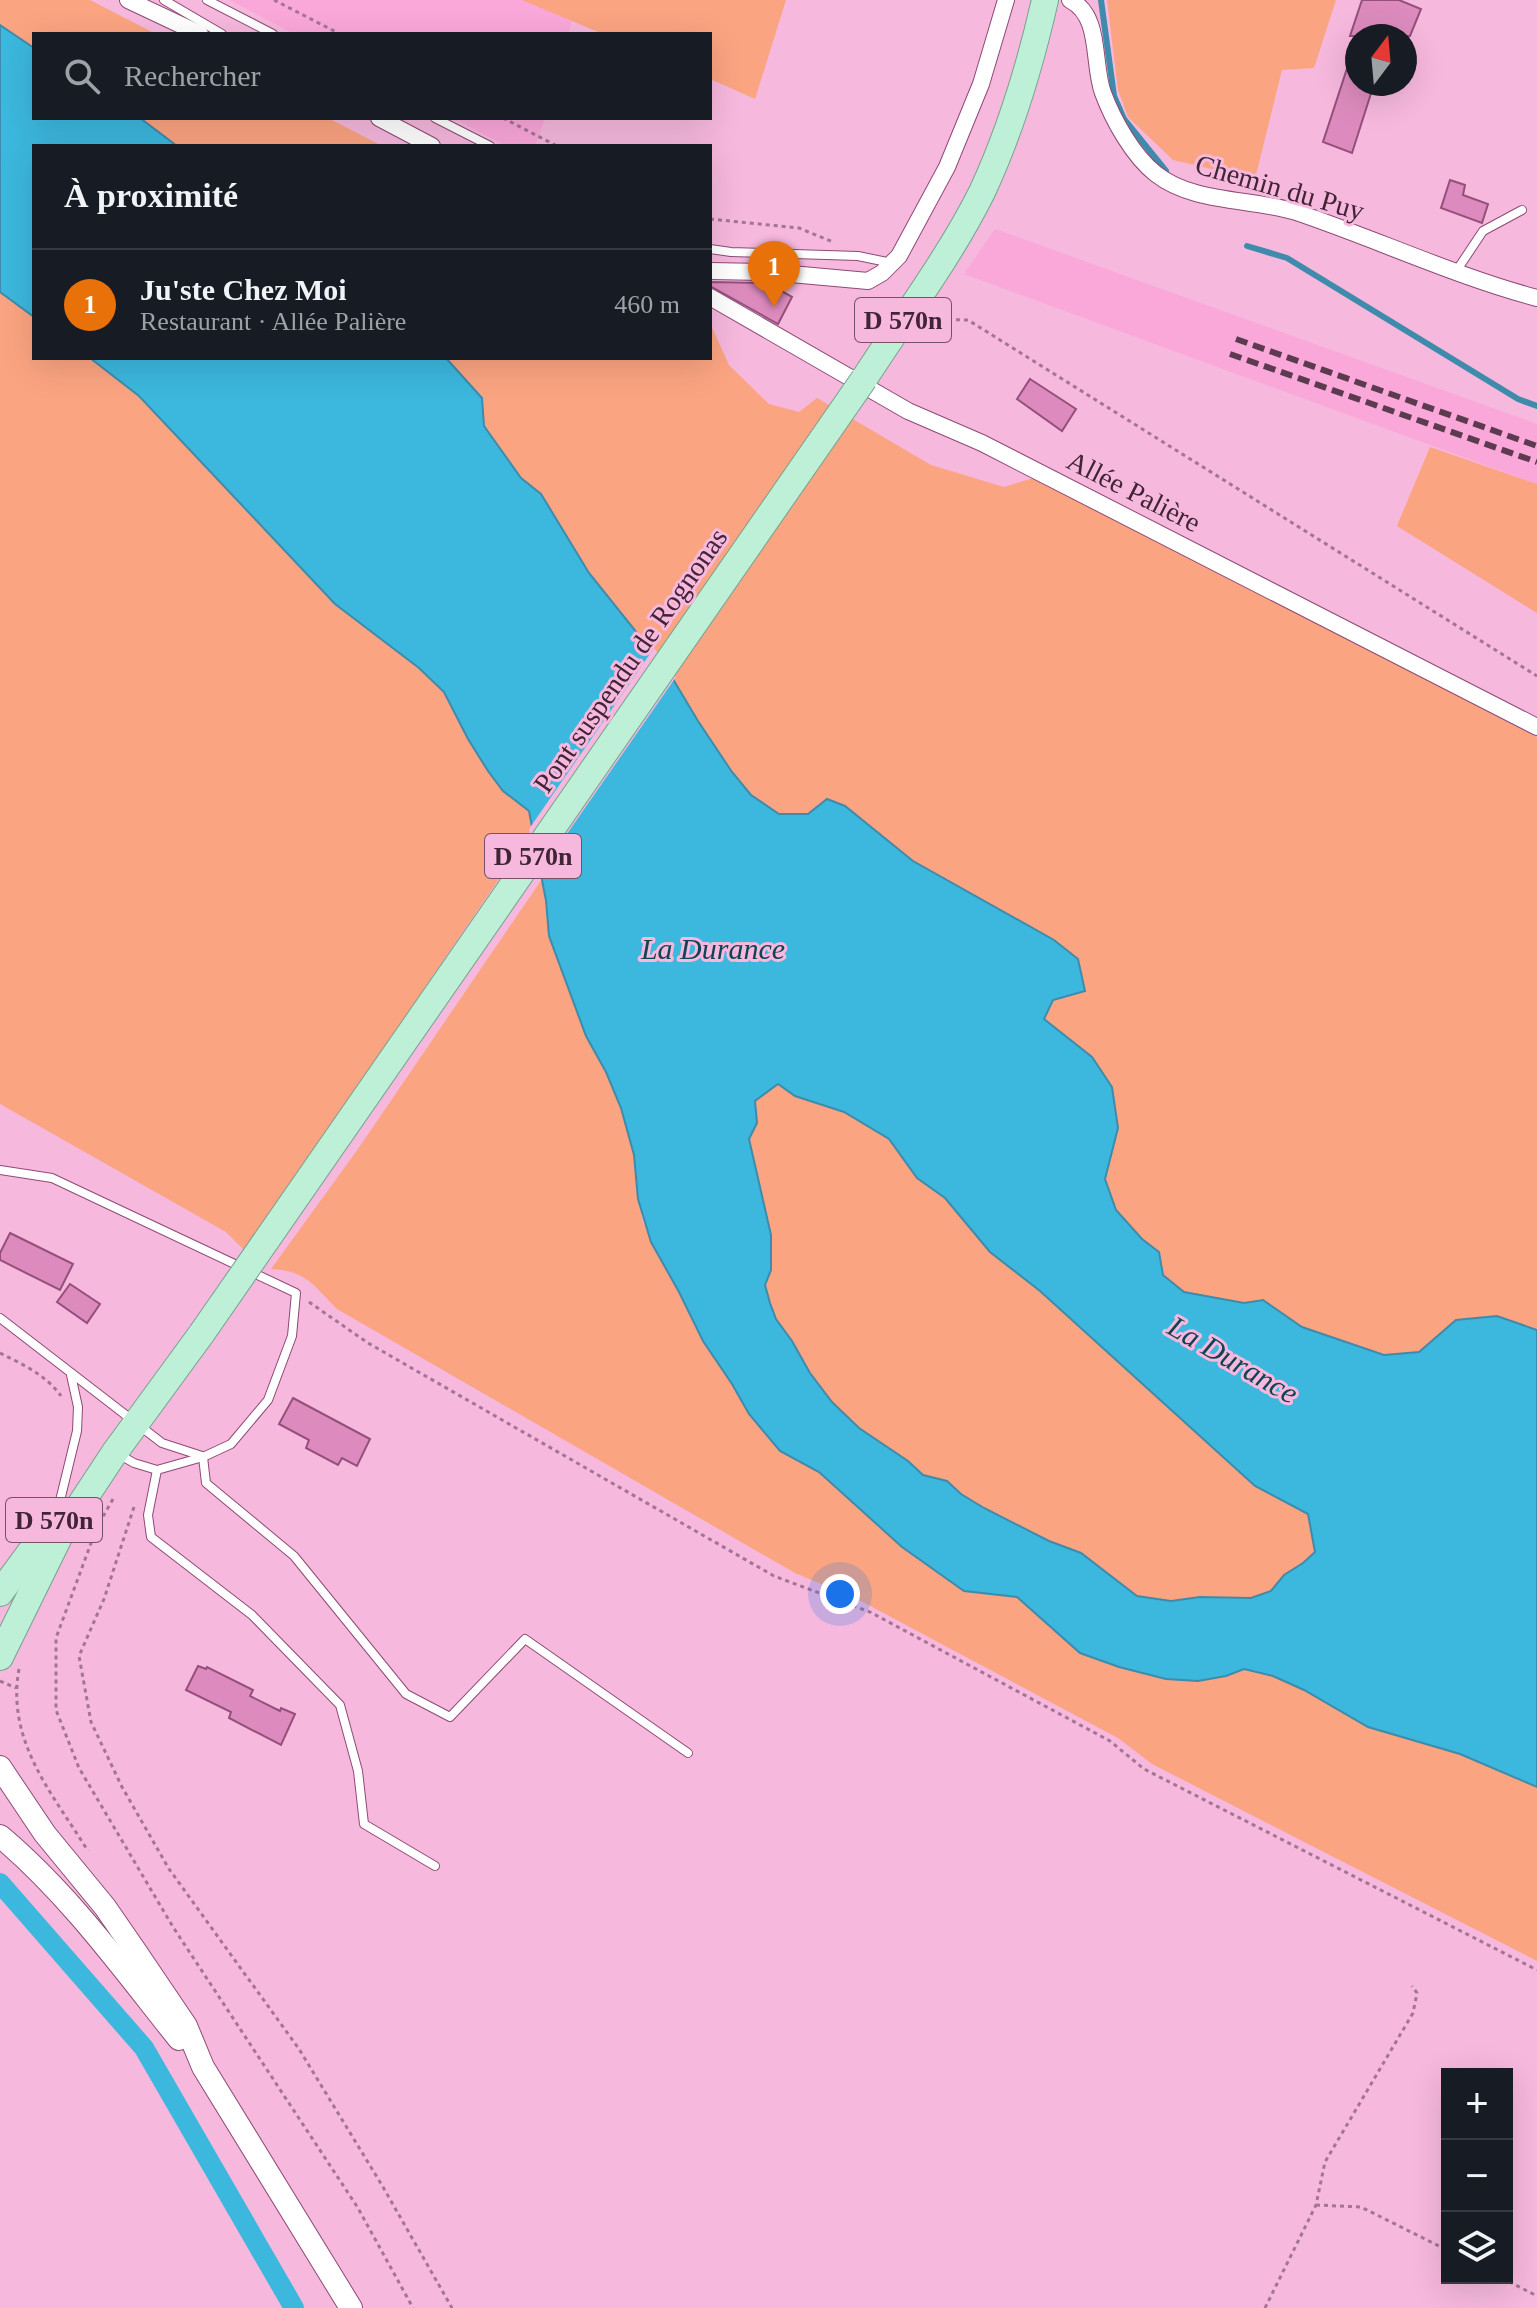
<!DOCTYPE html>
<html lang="fr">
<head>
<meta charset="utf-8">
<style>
  :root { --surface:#171b24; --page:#242831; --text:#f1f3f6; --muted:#9ea1a6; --line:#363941; --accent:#db2777 }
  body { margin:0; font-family:"Times New Roman",serif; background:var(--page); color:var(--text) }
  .controls { position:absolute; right:24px; bottom:24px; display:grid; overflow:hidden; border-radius:0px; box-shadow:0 8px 32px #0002 }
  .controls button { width:72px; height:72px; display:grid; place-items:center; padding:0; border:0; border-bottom:2px solid var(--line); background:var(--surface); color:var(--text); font:40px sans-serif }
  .compass { position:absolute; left:1345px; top:24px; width:72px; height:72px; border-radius:50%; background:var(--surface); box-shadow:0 8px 32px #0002; rotate:16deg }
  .you { position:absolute; left:840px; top:1594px; width:28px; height:28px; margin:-20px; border:6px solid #fff; border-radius:50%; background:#1a73e8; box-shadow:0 0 0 12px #1a73e833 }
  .badge { display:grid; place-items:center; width:52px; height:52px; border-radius:50%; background:var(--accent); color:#fff; font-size:26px; font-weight:700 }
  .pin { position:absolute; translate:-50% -66px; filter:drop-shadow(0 2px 4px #0008) }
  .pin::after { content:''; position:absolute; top:42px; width:28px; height:24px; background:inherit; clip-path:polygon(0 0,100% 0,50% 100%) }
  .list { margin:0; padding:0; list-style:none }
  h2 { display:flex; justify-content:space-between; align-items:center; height:104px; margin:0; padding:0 32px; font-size:34px }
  h2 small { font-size:26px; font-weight:400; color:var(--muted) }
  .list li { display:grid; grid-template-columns:52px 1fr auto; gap:24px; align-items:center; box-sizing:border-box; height:112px; padding:0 32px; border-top:2px solid var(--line) }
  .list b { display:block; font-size:30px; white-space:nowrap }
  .list p { margin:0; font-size:26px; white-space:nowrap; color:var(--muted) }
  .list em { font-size:26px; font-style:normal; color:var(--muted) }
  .icon { flex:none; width:44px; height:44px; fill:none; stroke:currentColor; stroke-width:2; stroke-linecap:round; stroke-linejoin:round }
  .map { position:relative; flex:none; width:1537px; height:2308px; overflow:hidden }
  .search { position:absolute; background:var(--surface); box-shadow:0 8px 32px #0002; left:32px; top:32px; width:680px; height:88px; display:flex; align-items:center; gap:20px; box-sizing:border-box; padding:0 28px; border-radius:0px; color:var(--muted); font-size:30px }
  .panel { position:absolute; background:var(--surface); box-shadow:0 8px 32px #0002; left:32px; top:144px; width:680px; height:216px; border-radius:0px }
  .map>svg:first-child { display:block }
</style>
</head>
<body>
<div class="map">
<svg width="1537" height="2308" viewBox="0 0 1537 2308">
  <rect width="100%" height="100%" fill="#f6b8dd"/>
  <g fill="#faa7da">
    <path d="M 229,0 L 578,0 L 568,34 L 294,34 Z"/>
    <path d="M 453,118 L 545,118 L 535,146 L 506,146 Z"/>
    <path d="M 995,229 L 1537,424 L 1537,484 L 964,274 Z"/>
  </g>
  <g fill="#fba481">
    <path d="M 0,0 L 90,0 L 156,34 L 34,34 L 34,48 L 0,25 Z"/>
    <path d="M 522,0 L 786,0 L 755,99 L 710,79 L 710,34 L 603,34 Z"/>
    <path d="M 1107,0 L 1336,0 L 1314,68 L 1282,70 L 1255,179 L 1173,160 L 1128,117 L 1118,90 Z"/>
    <path d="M 140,118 L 328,118 L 382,146 L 177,146 Z"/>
    <path d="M 0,292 L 34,317 L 34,358 L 88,358 L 139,396 L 335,604 L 419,668 L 444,692 L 468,739 L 488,771 L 503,791 L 529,811 L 533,829 L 245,1251 L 226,1232 L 0,1104 Z"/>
    <path d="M 710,323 L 729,365 L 769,404 L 799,412 L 817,398 L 931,465 L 1004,487 L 1033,478 L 1537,737 L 1537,1330 L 1497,1316 L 1432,1343 L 1419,1352 L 1384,1355 L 1302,1327 L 1263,1300 L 1244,1303 L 1184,1292 L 1163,1275 L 1159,1252 L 1142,1239 L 1116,1210 L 1105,1179 L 1118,1128 L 1092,1057 L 1044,1019 L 1053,1000 L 1054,940 L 913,861 L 845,806 L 808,814 L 779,814 L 751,795 L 732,772 L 698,721 L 670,674 L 589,573 L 541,494 L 521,478 L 484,426 L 482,398 L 446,358 L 710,358 Z"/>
    <path d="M 1430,447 L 1537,484 L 1537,613 L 1397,526 Z"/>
    <path d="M 542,879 L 549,936 L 586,1036 L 606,1072 L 621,1108 L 634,1155 L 638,1200 L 643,1222 L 703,1341 L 733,1384 L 749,1414 L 780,1451 L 819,1472 L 902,1547 L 932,1568 L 964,1591 L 1017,1597 L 1034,1610 L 1052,1630 L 1226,1676 L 1244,1669 L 1273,1676 L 1537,1787 L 1537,1961 L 1152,1764 L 1118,1738 L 861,1601 L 795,1573 L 337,1309 C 313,1285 307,1271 271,1269 L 358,1149 Z"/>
    <path d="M 778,1084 L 795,1096 L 844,1112 L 889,1139 L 917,1178 L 945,1198 L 990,1252 L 1040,1291 L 1255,1486 L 1308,1514 L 1315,1552 L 1303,1563 L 1284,1575 L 1271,1591 L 1251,1598 L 1200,1597 L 1171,1601 L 1137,1596 L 1081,1553 L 1050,1541 L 984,1508 L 961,1494 L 947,1481 L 923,1475 L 908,1461 L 859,1428 L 832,1402 L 810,1373 L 792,1341 L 776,1319 L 770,1303 L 765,1285 L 771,1270 L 771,1235 L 749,1139 L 757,1123 L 755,1101 Z"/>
  </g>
  <g fill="#3cb7dd" stroke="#3e8bab" stroke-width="2" fill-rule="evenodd">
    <path d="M 0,25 L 34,48 L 34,118 L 140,118 L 177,146 L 34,146 L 34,317 L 0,292 Z"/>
    <path d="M 90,358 L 446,358 L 482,398 L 484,426 L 521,478 L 541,494 L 589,573 L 670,674 L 698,721 L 732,772 L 751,795 L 779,814 L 808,814 L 827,799 L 845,806 L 913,861 L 1054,940 L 1078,959 L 1085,991 L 1053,1000 L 1044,1019 L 1092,1057 L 1112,1087 L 1118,1128 L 1105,1179 L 1116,1210 L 1142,1239 L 1159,1252 L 1163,1275 L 1184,1292 L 1244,1303 L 1263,1300 L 1302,1327 L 1384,1355 L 1419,1352 L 1456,1320 L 1497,1316 L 1537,1330 L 1537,1787 L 1460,1754 L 1368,1727 L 1304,1690 L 1273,1676 L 1244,1669 L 1226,1676 L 1198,1681 L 1166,1679 L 1119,1667 L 1080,1653 L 1017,1597 L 964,1591 L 902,1547 L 819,1472 L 780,1451 L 749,1414 L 732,1384 L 703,1341 L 679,1292 L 651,1242 L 638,1199 L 634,1155 L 621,1108 L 606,1072 L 586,1036 L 549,936 L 546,901 L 529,811 L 503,791 L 488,771 L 468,739 L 444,692 L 419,668 L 335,604 L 139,396 ZM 778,1084 L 795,1096 L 844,1112 L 889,1139 L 917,1178 L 945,1198 L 990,1252 L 1040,1291 L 1255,1486 L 1308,1514 L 1315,1552 L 1303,1563 L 1284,1575 L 1271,1591 L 1251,1598 L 1200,1597 L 1171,1601 L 1137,1596 L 1081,1553 L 1049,1541 L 984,1508 L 961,1494 L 947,1481 L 923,1475 L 908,1461 L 859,1428 L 832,1402 L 810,1373 L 792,1341 L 776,1319 L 770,1303 L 765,1285 L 771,1270 L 771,1235 L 749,1139 L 757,1123 L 755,1101 Z"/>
  </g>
  <path fill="#f6b8dd" d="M 654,648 L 676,677 L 537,877 L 529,829 Z"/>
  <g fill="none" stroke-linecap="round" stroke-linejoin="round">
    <g stroke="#3e8bab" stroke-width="6">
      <path d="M 1101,0 L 1114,96 L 1124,119 L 1166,171"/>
      <path d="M 1247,246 L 1287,258 L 1518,399 L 1537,406"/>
    </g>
    <path stroke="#3cb7dd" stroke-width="20" d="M 0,1883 L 144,2048 L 294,2308"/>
  </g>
  <g fill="#dd8bbe" stroke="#94507b" stroke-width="2">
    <path d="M 1362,0 L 1399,0 L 1421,9 L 1410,36 L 1350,36 Z"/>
    <path d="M 1354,47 L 1357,47 L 1357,84 L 1373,87 L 1352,153 L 1323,142 Z"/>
    <path d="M 1450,180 L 1465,185 L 1463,195 L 1488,204 L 1482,223 L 1441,208 Z"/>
    <path d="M 710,282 L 767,283 L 792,297 L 778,324 L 710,286 Z"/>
    <path d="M 1030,379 L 1076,409 L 1062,431 L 1017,399 Z"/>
    <path d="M 10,1233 L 73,1264 L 60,1290 L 0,1260 L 0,1253 Z"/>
    <path d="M 70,1284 L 100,1304 L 87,1323 L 57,1302 Z"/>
    <path d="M 293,1398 L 370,1439 L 357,1466 L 342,1458 L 338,1465 L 306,1448 L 309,1440 L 279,1424 Z"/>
    <path d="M 198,1666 L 206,1669 L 207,1667 L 253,1690 L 250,1696 L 280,1711 L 281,1708 L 295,1714 L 281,1745 L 229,1718 L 231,1712 L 186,1690 Z"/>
  </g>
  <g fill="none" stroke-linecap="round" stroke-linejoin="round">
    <g stroke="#8d4a75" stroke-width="10">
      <g id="lane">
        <path d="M 164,0 L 222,34"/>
        <path d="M 207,0 L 273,34"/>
        <path d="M 435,118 L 490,146"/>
        <path d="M 710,249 L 731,252 L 858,256 L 892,263"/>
        <path d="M 1457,270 L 1483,231 L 1522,210"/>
        <path d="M 0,1170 L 52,1178 L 296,1293 L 292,1336 L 268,1400 L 231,1444 L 203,1457 L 157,1470 L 134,1463 L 120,1455"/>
        <path d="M 0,1318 L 162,1443 L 202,1456"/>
        <path d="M 203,1457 L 206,1483 L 294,1556 L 406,1694 L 450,1717 L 525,1639 L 688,1753"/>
        <path d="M 157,1470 L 148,1515 L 151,1537 L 252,1615 L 340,1705 L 358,1771 L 364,1824 L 435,1866"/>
        <path d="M 56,1517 L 77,1431 L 78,1407 L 71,1375"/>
      </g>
    </g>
    <g stroke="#8d4a75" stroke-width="18">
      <g id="street">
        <path d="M 128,0 L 200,34"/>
        <path d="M 1070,0 C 1102,16 1092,64 1103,93 C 1113,120 1133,156 1156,174 C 1194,204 1252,198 1296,212 C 1376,239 1455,276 1537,298"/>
        <path d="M 379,118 L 432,146"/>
        <path d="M 710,271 L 769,272 L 868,281 L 882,273 L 899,256 L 947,167 L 981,84 L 1006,0"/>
        <path d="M 710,297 L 908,411 L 982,443 L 1537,727"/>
      </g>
    </g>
    <g stroke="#8d4a75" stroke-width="24">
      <g id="secondary">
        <path d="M 0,1767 L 45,1834 L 105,1907 L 134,1949 L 186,2026 L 203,2067 L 351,2308"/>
        <path d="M 0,1836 C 69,1894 123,1969 179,2039"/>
      </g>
    </g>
    <g stroke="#75a28e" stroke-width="28">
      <g id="primary">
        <path d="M 864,379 C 904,317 949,258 982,192 C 1011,130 1030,66 1045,0"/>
        <path d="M 0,1593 L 54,1520"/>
        <path d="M 0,1657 L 59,1537 L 115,1452 L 202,1333"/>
      </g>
    </g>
    <g stroke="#a47592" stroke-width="3" stroke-dasharray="4 4" stroke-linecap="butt">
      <path d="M 274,0 L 340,34"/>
      <path d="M 503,118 L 557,146"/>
      <path d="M 710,219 L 799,228 L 833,242"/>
      <path d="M 932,319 L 968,320 L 1537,676"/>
      <path d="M 309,1302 L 368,1343 L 774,1576 L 870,1612 L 1110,1741 L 1144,1769 L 1537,1970"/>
      <path d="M 0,1353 C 22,1364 46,1375 61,1396"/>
      <path d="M 113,1499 L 97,1527 L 56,1638 L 56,1710 L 79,1768 L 173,1927 L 358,2208 L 413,2308"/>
      <path d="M 134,1507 L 104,1599 L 79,1656 L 91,1722 L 122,1787 L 169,1869 L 299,2049 L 383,2187 L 452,2308"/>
      <path d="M 19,1669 C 6,1741 52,1793 88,1851"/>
      <path d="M 0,1681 L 16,1688"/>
      <path d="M 1316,2205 L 1361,2207 L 1447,2250"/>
      <path d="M 1502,2278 L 1537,2296"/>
      <path d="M 1265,2308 L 1316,2205 L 1325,2162 L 1413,2013 L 1417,1993 L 1412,1986"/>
    </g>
    <use href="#lane" stroke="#fff" stroke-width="8"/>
    <use href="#street" stroke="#fff" stroke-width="16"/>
    <use href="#secondary" stroke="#fff" stroke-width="22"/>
    <use href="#primary" stroke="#bdf0d7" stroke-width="26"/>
    <g stroke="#5c3a4f" stroke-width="6" stroke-dasharray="12 6" stroke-linecap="butt">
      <path d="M 1236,339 L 1537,446"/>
      <path d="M 1230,354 L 1537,462"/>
    </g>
    <g stroke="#75a28e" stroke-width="28" stroke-linecap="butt">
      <path id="primary-bridge" d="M 202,1333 L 864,379"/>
    </g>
    <use href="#primary-bridge" stroke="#bdf0d7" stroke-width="26"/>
  </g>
  <g text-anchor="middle" stroke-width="6" stroke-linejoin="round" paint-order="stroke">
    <g fill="#f6b8dd" stroke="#775068" stroke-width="2">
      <rect x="855" y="298" width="96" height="44" rx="6"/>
      <rect x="485" y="834" width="96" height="44" rx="6"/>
      <rect x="6" y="1498" width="96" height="44" rx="6"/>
    </g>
    <g font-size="26" font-weight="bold" fill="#412436">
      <text x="903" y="329">D 570n</text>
      <text x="533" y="865">D 570n</text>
      <text x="54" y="1529">D 570n</text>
    </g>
    <g font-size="28" fill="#412436" stroke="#f6b8dd">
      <text transform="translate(1280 187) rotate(16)" y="10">Chemin du Puy</text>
      <text transform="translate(1134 491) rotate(27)" y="10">Allée Palière</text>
      <text transform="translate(630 660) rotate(-55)" y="10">Pont suspendu de Rognonas</text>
    </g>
    <g font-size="30" font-style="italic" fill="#0f4454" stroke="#f6b8dd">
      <text x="713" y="959">La Durance</text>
      <text transform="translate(1233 1360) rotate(30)" y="10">La Durance</text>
    </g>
  </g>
</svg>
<div class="controls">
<button>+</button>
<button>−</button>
<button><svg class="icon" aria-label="layers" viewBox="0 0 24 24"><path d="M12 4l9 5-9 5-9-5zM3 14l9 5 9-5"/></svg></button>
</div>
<svg class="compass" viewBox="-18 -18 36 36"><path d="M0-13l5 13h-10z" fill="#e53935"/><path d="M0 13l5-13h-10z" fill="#9ea1a6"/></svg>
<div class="you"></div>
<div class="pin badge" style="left:774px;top:307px;background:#e8710a">1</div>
<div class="search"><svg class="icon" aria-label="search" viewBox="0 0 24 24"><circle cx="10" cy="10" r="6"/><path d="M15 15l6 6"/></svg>Rechercher</div>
<section class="panel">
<h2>À proximité<small></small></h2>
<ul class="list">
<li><span class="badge" style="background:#e8710a">1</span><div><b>Ju'ste Chez Moi</b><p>Restaurant · Allée Palière</p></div><em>460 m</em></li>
</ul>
</section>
</div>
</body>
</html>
